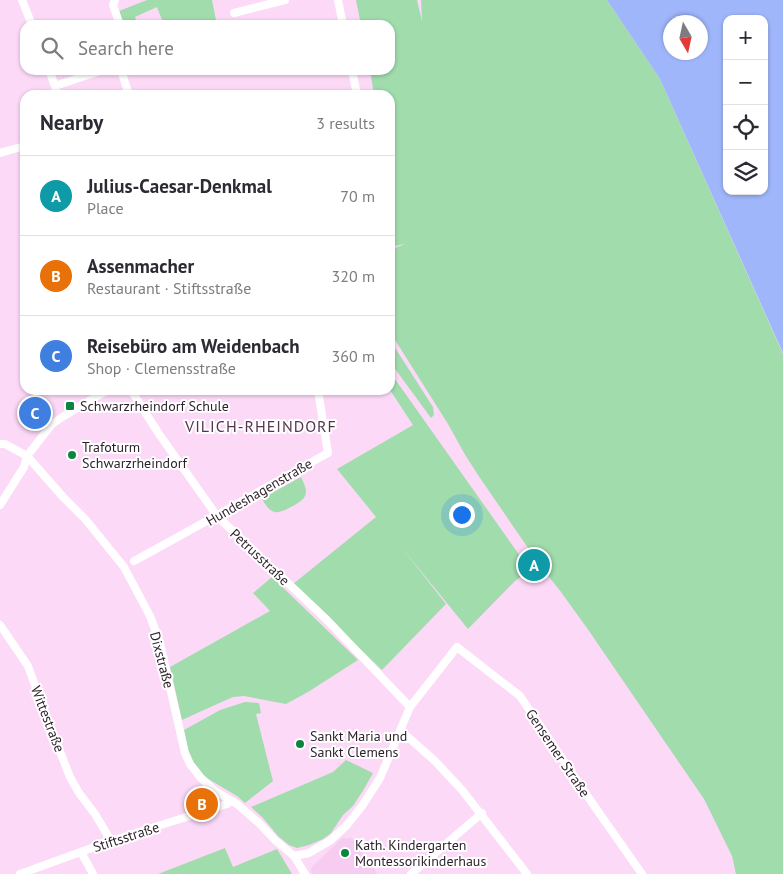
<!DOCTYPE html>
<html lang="en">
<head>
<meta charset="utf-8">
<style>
  :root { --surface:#fff; --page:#f2f2f3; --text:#2b2b33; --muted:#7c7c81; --line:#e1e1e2; --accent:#0f766e }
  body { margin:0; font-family:"PT Sans",sans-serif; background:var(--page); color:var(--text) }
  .controls { position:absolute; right:15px; top:15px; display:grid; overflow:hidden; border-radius:10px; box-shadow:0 1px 4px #0004 }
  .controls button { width:45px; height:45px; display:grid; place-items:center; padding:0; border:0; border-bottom:1px solid var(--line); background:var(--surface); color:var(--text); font:25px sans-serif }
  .compass { position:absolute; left:663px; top:15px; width:45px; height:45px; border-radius:50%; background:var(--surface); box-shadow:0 1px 4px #0004; rotate:171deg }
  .you { position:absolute; left:461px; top:514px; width:18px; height:18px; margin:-12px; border:4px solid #fff; border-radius:50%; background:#1a73e8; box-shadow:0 0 0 8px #1a73e833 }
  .badge { display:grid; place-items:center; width:32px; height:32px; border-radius:50%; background:var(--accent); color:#fff; font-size:16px; font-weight:700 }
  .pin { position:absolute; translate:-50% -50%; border:2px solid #fff; box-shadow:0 1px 5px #0006 }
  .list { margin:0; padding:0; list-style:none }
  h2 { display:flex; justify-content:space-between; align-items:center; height:65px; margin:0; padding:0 20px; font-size:21px }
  h2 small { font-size:16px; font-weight:400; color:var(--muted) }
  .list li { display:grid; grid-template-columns:32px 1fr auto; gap:15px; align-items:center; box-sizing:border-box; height:80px; padding:0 20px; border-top:1px solid var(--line) }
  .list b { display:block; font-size:19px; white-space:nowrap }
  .list p { margin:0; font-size:16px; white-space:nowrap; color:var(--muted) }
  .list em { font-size:16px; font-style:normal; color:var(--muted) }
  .icon { flex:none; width:28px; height:28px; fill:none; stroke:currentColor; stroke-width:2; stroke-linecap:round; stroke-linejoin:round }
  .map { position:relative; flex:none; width:783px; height:874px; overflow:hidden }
  .search { position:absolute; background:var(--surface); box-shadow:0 1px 4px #0004; left:20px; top:20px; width:375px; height:55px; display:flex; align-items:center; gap:12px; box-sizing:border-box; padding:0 18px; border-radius:15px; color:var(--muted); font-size:19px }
  .panel { position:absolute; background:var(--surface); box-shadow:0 1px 4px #0004; left:20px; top:90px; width:375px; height:305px; border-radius:15px }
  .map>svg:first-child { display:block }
</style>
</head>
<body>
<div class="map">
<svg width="783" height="874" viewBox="0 0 783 874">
  <rect width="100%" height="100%" fill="#fdd9f8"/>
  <path fill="#f6ccf0" d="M 342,838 L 352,838 L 377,873 L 376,874 L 312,874 L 311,868 Z"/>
  <g fill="#a1dcad">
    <path d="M 147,0 L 212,0 L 217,25 L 164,25 L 157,7 L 135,17 L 138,25 L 124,25 L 119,11 Z"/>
    <path d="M 356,0 L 417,0 L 422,21 L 421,0 L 607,0 L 660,79 L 783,354 L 783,874 L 736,874 L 732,856 L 704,799 L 589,631 L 561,592 L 541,567 L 478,475 L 464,453 L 448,424 L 390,332 L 390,250 L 405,244 L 390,247 L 390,95 L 374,95 L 370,70 L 390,70 L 390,25 L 361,25 Z"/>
    <path d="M 390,340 L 433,407 L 434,415 L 431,418 L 390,362 Z"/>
    <path d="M 390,372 L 530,570 L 515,581 L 468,629 L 402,548 L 446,604 L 382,670 L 293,584 L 376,517 L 337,469 L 413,425 L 390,390 Z"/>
    <path d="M 301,477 C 303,482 306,486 306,492 C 306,494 305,497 303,499 C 300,503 280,514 275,512 C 269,511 265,504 262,499 L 263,498 Z"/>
    <path d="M 272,577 L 358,660 L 308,692 L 286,704 L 244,696 L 233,697 L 206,709 L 182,720 L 170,667 L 270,611 L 253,593 Z"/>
    <path d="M 245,702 L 259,703 L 261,713 L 256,714 L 273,781 L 245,803 L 237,796 L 205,777 L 193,762 L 188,750 L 184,730 L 220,710 Z"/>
    <path d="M 346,760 L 373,773 L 364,789 L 353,806 L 343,815 L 331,833 L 323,839 L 309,845 L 297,848 L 289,845 L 278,836 L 263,818 L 251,807 L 333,772 Z"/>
    <path d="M 225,848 L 233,867 L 277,849 L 292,874 L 158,874 Z"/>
  </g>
  <path fill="#a0b6fa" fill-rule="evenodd" d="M 607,0 L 783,0 L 783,353 L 660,79 ZM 727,19 L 764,19 L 764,191 L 727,191 ZM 670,22 L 700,22 L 700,52 L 670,52 Z"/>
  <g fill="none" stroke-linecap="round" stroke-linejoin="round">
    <g stroke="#fff" stroke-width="8">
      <path d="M 22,0 L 32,25"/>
      <path d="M 115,0 L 113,5 L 120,25"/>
      <path d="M 338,0 L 343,25"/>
      <path d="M 234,13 L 285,0"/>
      <path d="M 49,70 L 55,86 L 57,95"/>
      <path d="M 121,70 L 129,95"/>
      <path d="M 352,70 L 357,95"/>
      <path d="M 55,86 L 103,70"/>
      <path d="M 0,153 L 25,146"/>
      <path d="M 131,390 L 159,434 L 217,516 L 327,620 L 410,707"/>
      <path d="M 0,444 L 5,444 L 27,456 L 63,497 L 86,520 L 124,567 L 150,616 L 160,643 L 185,753 L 190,764 L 201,778 L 215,791 L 237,804 L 260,824 L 276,841 L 294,856 L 305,874"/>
      <path d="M 0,505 L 24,467 L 27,456 L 52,424 L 64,416 L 104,392 L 110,390"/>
      <path d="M 134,561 C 199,526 263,489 328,453 L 318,390"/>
      <path d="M 0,625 L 28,666 L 46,716 L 70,777 L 79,793 L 95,814 L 111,841"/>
      <path d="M 401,731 L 434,760 L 462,790 L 527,874"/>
      <path d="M 81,852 L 93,874"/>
      <path d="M 294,856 L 309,853 L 331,840 L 347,825 L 362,806 L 380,778 L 410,707 L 457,647 L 520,696 L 595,807 L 642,874"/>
      <path d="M 20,874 L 111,841 L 227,804 L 231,801"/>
      <path d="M 411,874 L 482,813"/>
    </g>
  </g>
  <g fill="#0b853f" stroke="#fff" stroke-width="2">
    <rect x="65" y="401" width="10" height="10" rx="2.5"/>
    <circle cx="72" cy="455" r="5"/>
    <circle cx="300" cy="744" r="5"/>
    <circle cx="345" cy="853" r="5"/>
  </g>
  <g text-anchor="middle" stroke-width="4" stroke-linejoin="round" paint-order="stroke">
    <g font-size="14" fill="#2c1f2a" stroke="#fff" text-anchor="start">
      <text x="80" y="411">Schwarzrheindorf Schule</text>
      <text x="82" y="452">Trafoturm<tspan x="82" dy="16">Schwarzrheindorf</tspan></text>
      <text x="310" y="741">Sankt Maria und<tspan x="310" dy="16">Sankt Clemens</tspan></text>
      <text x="355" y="850">Kath. Kindergarten<tspan x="355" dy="16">Montessorikinderhaus</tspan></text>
    </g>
    <g font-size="14" fill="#2c1f2a" stroke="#fff">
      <text transform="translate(259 492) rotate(-30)" y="5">Hundeshagenstraße</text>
      <text transform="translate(260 557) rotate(43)" y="5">Petrusstraße</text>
      <text transform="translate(162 660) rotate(75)" y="5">Dixstraße</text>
      <text transform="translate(48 719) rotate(69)" y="5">Wittestraße</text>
      <text transform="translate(558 753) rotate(56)" y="5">Gensemer Straße</text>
      <text transform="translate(126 837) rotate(-18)" y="5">Stiftsstraße</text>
    </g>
    <g font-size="16" letter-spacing="1" fill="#52354f" stroke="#fff">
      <text x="261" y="432">VILICH-RHEINDORF</text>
    </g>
  </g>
</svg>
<div class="controls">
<button>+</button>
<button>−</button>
<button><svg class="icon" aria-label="locate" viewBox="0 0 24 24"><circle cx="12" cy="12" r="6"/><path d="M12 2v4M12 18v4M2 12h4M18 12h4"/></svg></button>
<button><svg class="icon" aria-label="layers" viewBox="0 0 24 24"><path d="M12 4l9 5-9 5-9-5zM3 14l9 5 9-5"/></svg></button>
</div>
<svg class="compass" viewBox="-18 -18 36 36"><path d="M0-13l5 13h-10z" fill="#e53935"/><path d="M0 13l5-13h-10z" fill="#7c7c81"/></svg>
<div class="you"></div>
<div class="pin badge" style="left:534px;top:565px;background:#0f9aa8">A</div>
<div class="pin badge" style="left:202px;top:804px;background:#e8710a">B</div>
<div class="pin badge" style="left:35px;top:413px;background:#3f7fe0">C</div>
<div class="search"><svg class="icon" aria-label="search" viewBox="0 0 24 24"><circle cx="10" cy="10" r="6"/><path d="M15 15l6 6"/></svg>Search here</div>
<section class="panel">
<h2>Nearby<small>3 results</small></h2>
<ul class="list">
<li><span class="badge" style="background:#0f9aa8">A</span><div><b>Julius-Caesar-Denkmal</b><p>Place</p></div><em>70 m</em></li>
<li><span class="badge" style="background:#e8710a">B</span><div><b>Assenmacher</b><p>Restaurant · Stiftsstraße</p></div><em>320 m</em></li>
<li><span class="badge" style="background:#3f7fe0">C</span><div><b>Reisebüro am Weidenbach</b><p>Shop · Clemensstraße</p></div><em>360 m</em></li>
</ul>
</section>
</div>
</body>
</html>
